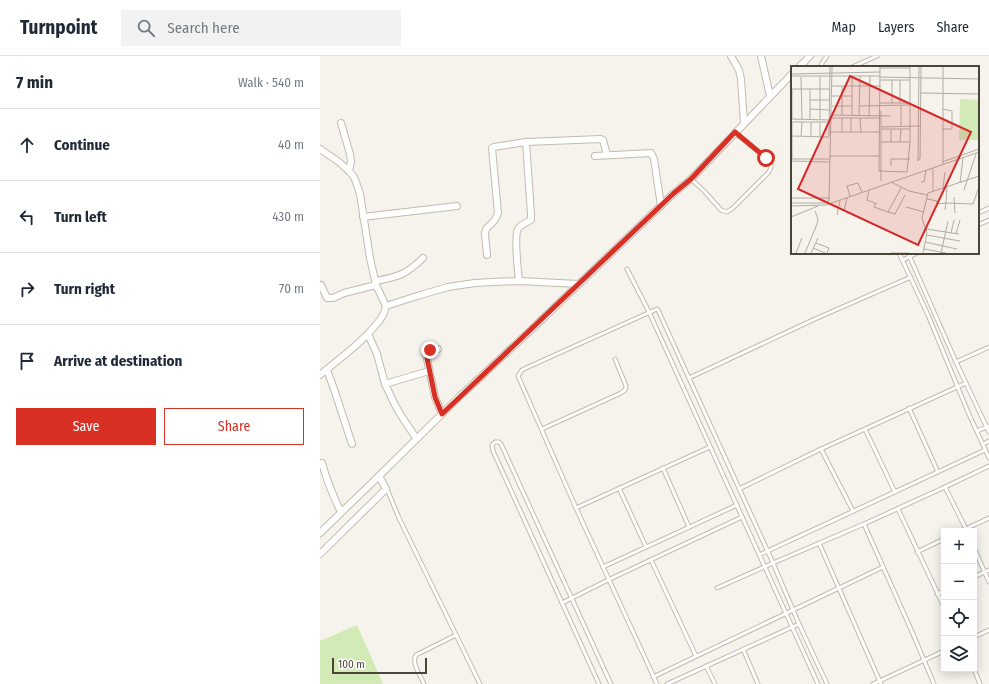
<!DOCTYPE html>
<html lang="en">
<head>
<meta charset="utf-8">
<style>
  :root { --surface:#fff; --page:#f2f2f3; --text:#1f2937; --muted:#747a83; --line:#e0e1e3; --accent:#d93025 }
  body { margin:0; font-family:"Fira Sans Condensed",sans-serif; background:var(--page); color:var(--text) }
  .controls { position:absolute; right:12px; bottom:12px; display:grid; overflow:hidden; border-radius:0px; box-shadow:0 2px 10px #0003 }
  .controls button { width:36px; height:36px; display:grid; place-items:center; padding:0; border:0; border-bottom:1px solid var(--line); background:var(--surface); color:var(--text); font:20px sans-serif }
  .scale { position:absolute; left:12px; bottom:10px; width:95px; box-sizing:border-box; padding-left:4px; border:2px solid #4b4439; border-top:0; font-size:11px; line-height:14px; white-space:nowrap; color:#4b4439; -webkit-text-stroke:3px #fff; paint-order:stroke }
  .stop { position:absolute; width:12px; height:12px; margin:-9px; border:3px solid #d93025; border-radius:50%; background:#fff }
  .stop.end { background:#d93025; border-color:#fff; box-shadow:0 1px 4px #0008 }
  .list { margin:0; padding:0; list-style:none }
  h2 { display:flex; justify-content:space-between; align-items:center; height:52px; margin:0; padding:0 16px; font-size:17px }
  h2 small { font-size:13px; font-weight:400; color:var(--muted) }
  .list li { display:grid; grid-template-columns:26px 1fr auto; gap:12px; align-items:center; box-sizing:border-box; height:72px; padding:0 16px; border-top:1px solid var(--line) }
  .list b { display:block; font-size:15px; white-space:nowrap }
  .list em { font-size:13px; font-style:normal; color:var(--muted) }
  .actions { display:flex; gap:8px; padding:12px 16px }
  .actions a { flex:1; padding:9px 0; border:1px solid var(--accent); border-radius:0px; text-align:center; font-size:14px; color:var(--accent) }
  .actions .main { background:var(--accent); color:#fff }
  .icon { flex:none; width:22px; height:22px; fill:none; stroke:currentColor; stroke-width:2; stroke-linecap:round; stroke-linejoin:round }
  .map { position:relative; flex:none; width:669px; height:628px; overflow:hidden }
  header { display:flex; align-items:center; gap:24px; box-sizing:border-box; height:56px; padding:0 20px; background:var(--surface); border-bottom:1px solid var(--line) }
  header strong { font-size:19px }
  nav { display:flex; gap:22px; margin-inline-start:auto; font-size:14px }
  .search { width:280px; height:36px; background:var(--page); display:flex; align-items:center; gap:10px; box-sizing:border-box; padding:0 14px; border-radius:0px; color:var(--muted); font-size:15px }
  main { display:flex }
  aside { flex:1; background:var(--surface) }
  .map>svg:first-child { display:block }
</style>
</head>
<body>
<header>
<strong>Turnpoint</strong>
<div class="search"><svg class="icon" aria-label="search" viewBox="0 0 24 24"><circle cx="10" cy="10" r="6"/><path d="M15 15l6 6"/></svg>Search here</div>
<nav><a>Map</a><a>Layers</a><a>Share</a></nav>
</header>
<main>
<aside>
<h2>7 min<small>Walk · 540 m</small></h2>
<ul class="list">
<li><svg class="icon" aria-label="ahead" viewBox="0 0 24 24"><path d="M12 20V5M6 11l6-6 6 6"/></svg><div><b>Continue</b></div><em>40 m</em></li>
<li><svg class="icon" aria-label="left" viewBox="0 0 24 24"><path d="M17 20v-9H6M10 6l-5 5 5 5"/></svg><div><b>Turn left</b></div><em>430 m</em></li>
<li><svg class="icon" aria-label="right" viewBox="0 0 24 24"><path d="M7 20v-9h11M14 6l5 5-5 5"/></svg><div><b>Turn right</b></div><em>70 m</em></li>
<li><svg class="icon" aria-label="arrive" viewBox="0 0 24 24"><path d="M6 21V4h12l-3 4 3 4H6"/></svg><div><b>Arrive at destination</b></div></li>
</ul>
<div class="actions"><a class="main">Save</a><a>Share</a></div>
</aside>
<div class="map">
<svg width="669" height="628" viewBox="0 0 669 628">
  <rect width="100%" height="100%" fill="#f6f3ec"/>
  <path fill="#d2eab5" d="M 37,569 L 63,628 L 0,628 L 0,585 Z"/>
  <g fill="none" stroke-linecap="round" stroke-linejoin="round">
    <g stroke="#c2bbae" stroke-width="5">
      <g id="lane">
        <path d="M 501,11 L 502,7 L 507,0"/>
        <path d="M 532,11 L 557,0"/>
        <path d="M 371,123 L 385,136 L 401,154 L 407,156 L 413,152 L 448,117 C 450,114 452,112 451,108 C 448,101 422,83 415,77"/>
        <path d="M 658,157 L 669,152"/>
        <path d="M 658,169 L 669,164"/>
        <path d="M 579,197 L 608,259 L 648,356 L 669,402"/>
        <path d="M 588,197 L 636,306 L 669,376"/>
        <path d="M 583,204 L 597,197"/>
        <path d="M 307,213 L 329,256 L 498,628"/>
        <path d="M 636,306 L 669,291"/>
        <path d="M 369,322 L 495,263 L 591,221"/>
        <path d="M 589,352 L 618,416"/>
        <path d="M 222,373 L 301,337 L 305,334 L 306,330 L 295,303"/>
        <path d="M 545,373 L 575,436"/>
        <path d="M 657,375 L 669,370"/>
        <path d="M 663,388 L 669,385"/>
        <path d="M 501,393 L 533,455"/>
        <path d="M 343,412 L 369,471"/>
        <path d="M 625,431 L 647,475"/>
        <path d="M 299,432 L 326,491"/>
        <path d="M 67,433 L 79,462 L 160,628"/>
        <path d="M 419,433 L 501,393 L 646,327"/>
        <path d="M 256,452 L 390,391"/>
        <path d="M 578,453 L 624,551"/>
        <path d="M 544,468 L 593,578 L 614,628"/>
        <path d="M 641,475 L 669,462"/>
        <path d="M 499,487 L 561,628"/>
        <path d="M 654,492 L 669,526"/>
        <path d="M 597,496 L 624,483"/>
        <path d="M 439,499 L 665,394"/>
        <path d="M 331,504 L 376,600"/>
        <path d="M 283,511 L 417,449"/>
        <path d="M 654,521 L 669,514"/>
        <path d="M 397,532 L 453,507 L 544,468 L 625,431 L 669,410"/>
        <path d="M 617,538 L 624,535"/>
        <path d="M 242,547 L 288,524 L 422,461"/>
        <path d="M 654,581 L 669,574"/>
        <path d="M 423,593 L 438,628"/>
        <path d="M 386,610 L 395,628"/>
        <path d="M 654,613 L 660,628"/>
        <path d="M 333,621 L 563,511"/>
        <path d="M 104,628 C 101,620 91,607 96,599 L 136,579"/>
        <path d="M 279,628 L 173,395 L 172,389 L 175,386 L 179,386 L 181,388 L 291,628"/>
        <path d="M 337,628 L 256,452 L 198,320 L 202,314 L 206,312 L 337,253 L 338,254 L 453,507 L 479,568 L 507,628"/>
        <path d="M 347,628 L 479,568"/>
        <path d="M 553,628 L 624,595"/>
      </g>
    </g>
    <g stroke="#c2bbae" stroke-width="8">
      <g id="street">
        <path d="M 411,0 L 419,14 L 421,23 L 424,67"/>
        <path d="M 441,0 L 450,40"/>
        <path d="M 479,11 L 490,0"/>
        <path d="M 21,67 L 30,98 L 31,106 L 29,115"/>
        <path d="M 0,93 L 19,106 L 29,115 L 34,121 L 36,126 L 40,138 L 50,202 L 56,229 L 66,250 L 64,257 L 60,264 L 48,278 L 33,292 L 0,319"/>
        <path d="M 275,100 L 331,97 L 334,103 L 341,150"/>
        <path d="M 43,161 L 137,150"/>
        <path d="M 167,199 L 165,178 L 166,173 L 175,164 L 178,157 L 172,92 L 174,91 L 206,86"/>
        <path d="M 56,225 C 78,221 87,218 103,202"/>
        <path d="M 199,225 C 198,215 194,180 198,173 C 200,169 207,166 211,164 L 211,158 L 206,86 L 281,83 L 283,84 L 287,99"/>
        <path d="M 1,229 L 7,242 L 13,242 L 24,237 L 56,229"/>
        <path d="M 66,250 L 97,240 L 128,231 L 155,227 L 172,226 L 199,225 L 259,228"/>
        <path d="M 48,278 L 57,298 L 65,328 L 75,349 L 82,361 L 96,382"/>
        <path d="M 118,293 L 107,296 L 106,298 L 115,341 L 122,358"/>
        <path d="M 7,314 L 14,333 L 32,388"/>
        <path d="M 65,328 L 109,315"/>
        <path d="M 2,407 C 7,425 13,440 21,456"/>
        <path d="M 0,477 L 59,420 L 137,343 L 213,272 L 354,137 L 371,123 L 472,18"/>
        <path d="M 0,498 L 66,433 L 59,420"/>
      </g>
    </g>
    <use href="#lane" stroke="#fff" stroke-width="3"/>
    <use href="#street" stroke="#fff" stroke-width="6"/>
  </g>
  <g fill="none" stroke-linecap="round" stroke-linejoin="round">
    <path stroke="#d93025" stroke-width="5" d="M 110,294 L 107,296 L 107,302 L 115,341 L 122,358 L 354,137 L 371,123 L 415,76 L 446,102"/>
  </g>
  <g transform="translate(471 10)">
    <rect width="188" height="188" fill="#f6f3ec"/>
    <path d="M 169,33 L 188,34 L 188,74 L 168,74 Z" fill="#d2eab5"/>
    <path fill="none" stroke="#b2ada4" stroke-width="1" d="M 89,1 L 88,105 L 116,106 L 119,76 L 119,1M 128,1 L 127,95 L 129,93M 152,1 L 152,98M 89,2 L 119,2M 0,8 L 89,6M 0,10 L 89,10M 61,10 L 61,49M 10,11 L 11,53M 89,11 L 188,13M 89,14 L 119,14M 41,20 L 90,20M 0,23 L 39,23M 19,23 L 19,53M 130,27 L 188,28M 41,30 L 61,30M 19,34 L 38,34M 89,37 L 119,37M 101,37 L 101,14M 109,37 L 109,14M 41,40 L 61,40M 69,40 L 119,39M 19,43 L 38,44M 151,43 L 161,45 L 161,63 L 151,63M 40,49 L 100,50M 51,49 L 51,20M 68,49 L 69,10M 78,50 L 79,10M 40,52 L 89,52M 60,52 L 60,66M 69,52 L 70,66M 0,53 L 39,54M 1,53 L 1,23M 29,54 L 29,11M 0,56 L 40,56M 90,61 L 129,60M 110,61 L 110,40M 90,63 L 119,63M 39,66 L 88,66M 51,66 L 51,52M 0,70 L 38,71M 10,70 L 11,56M 20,70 L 20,56M 29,70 L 29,56M 38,70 L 39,1M 90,76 L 119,76M 100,76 L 100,63M 109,76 L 110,63M 39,90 L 88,90M 0,93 L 39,93M 1,93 L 1,56M 129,93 L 130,1M 0,95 L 39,96M 151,96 L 188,83M 100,100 L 100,93 L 119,93M 90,115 L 90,45M 100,116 L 118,125 L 136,129M 130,116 L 133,116 L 135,104M 169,117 L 172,92M 152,122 L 154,106M 78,124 L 76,134 L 86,138M 173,124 L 185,88M 142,125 L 142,102M 59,130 L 56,120 L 67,117 L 71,126M 163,131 L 164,147M 0,132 L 39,132M 136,133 L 146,135 L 146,138M 38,134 L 41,1M 0,137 L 35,137 L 38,134M 84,137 L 83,141 L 97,146 L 110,122M 0,140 L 35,139 L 188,86M 115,141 L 133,146M 146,141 L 146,138 L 155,137 L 156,121M 154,144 L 155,137 L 182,138 L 188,121M 53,145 L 56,132M 97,146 L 104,148 L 114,129M 46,149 L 49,135M 0,151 L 27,140M 135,163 L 168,168M 160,167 L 163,154M 165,168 L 169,154M 136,169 L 169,175M 134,176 L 166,183M 25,177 L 38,182 L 36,187M 22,182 L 34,187M 133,183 L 155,187M 5,187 L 11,172M 14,187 L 26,158 L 27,153 L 24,145M 20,187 L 27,172M 100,187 L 118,187M 132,187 L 136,167 L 131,152 L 137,127 L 188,110M 150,187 L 157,155"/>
    <path fill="#d62828" fill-opacity="0.15" stroke="#d62828" stroke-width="2" d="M 59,10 L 180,66 L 127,179 L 7,123 Z"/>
    <rect width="188" height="188" fill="none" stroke="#4b4439" stroke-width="2"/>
  </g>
</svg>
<div class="controls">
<button>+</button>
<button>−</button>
<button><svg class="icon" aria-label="locate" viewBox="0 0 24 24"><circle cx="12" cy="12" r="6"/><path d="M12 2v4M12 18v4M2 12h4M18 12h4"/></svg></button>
<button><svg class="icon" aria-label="layers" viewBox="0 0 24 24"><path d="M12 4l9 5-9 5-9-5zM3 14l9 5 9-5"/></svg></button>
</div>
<div class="scale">100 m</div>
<div class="stop" style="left:446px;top:102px"></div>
<div class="stop end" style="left:110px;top:294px"></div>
</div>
</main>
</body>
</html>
